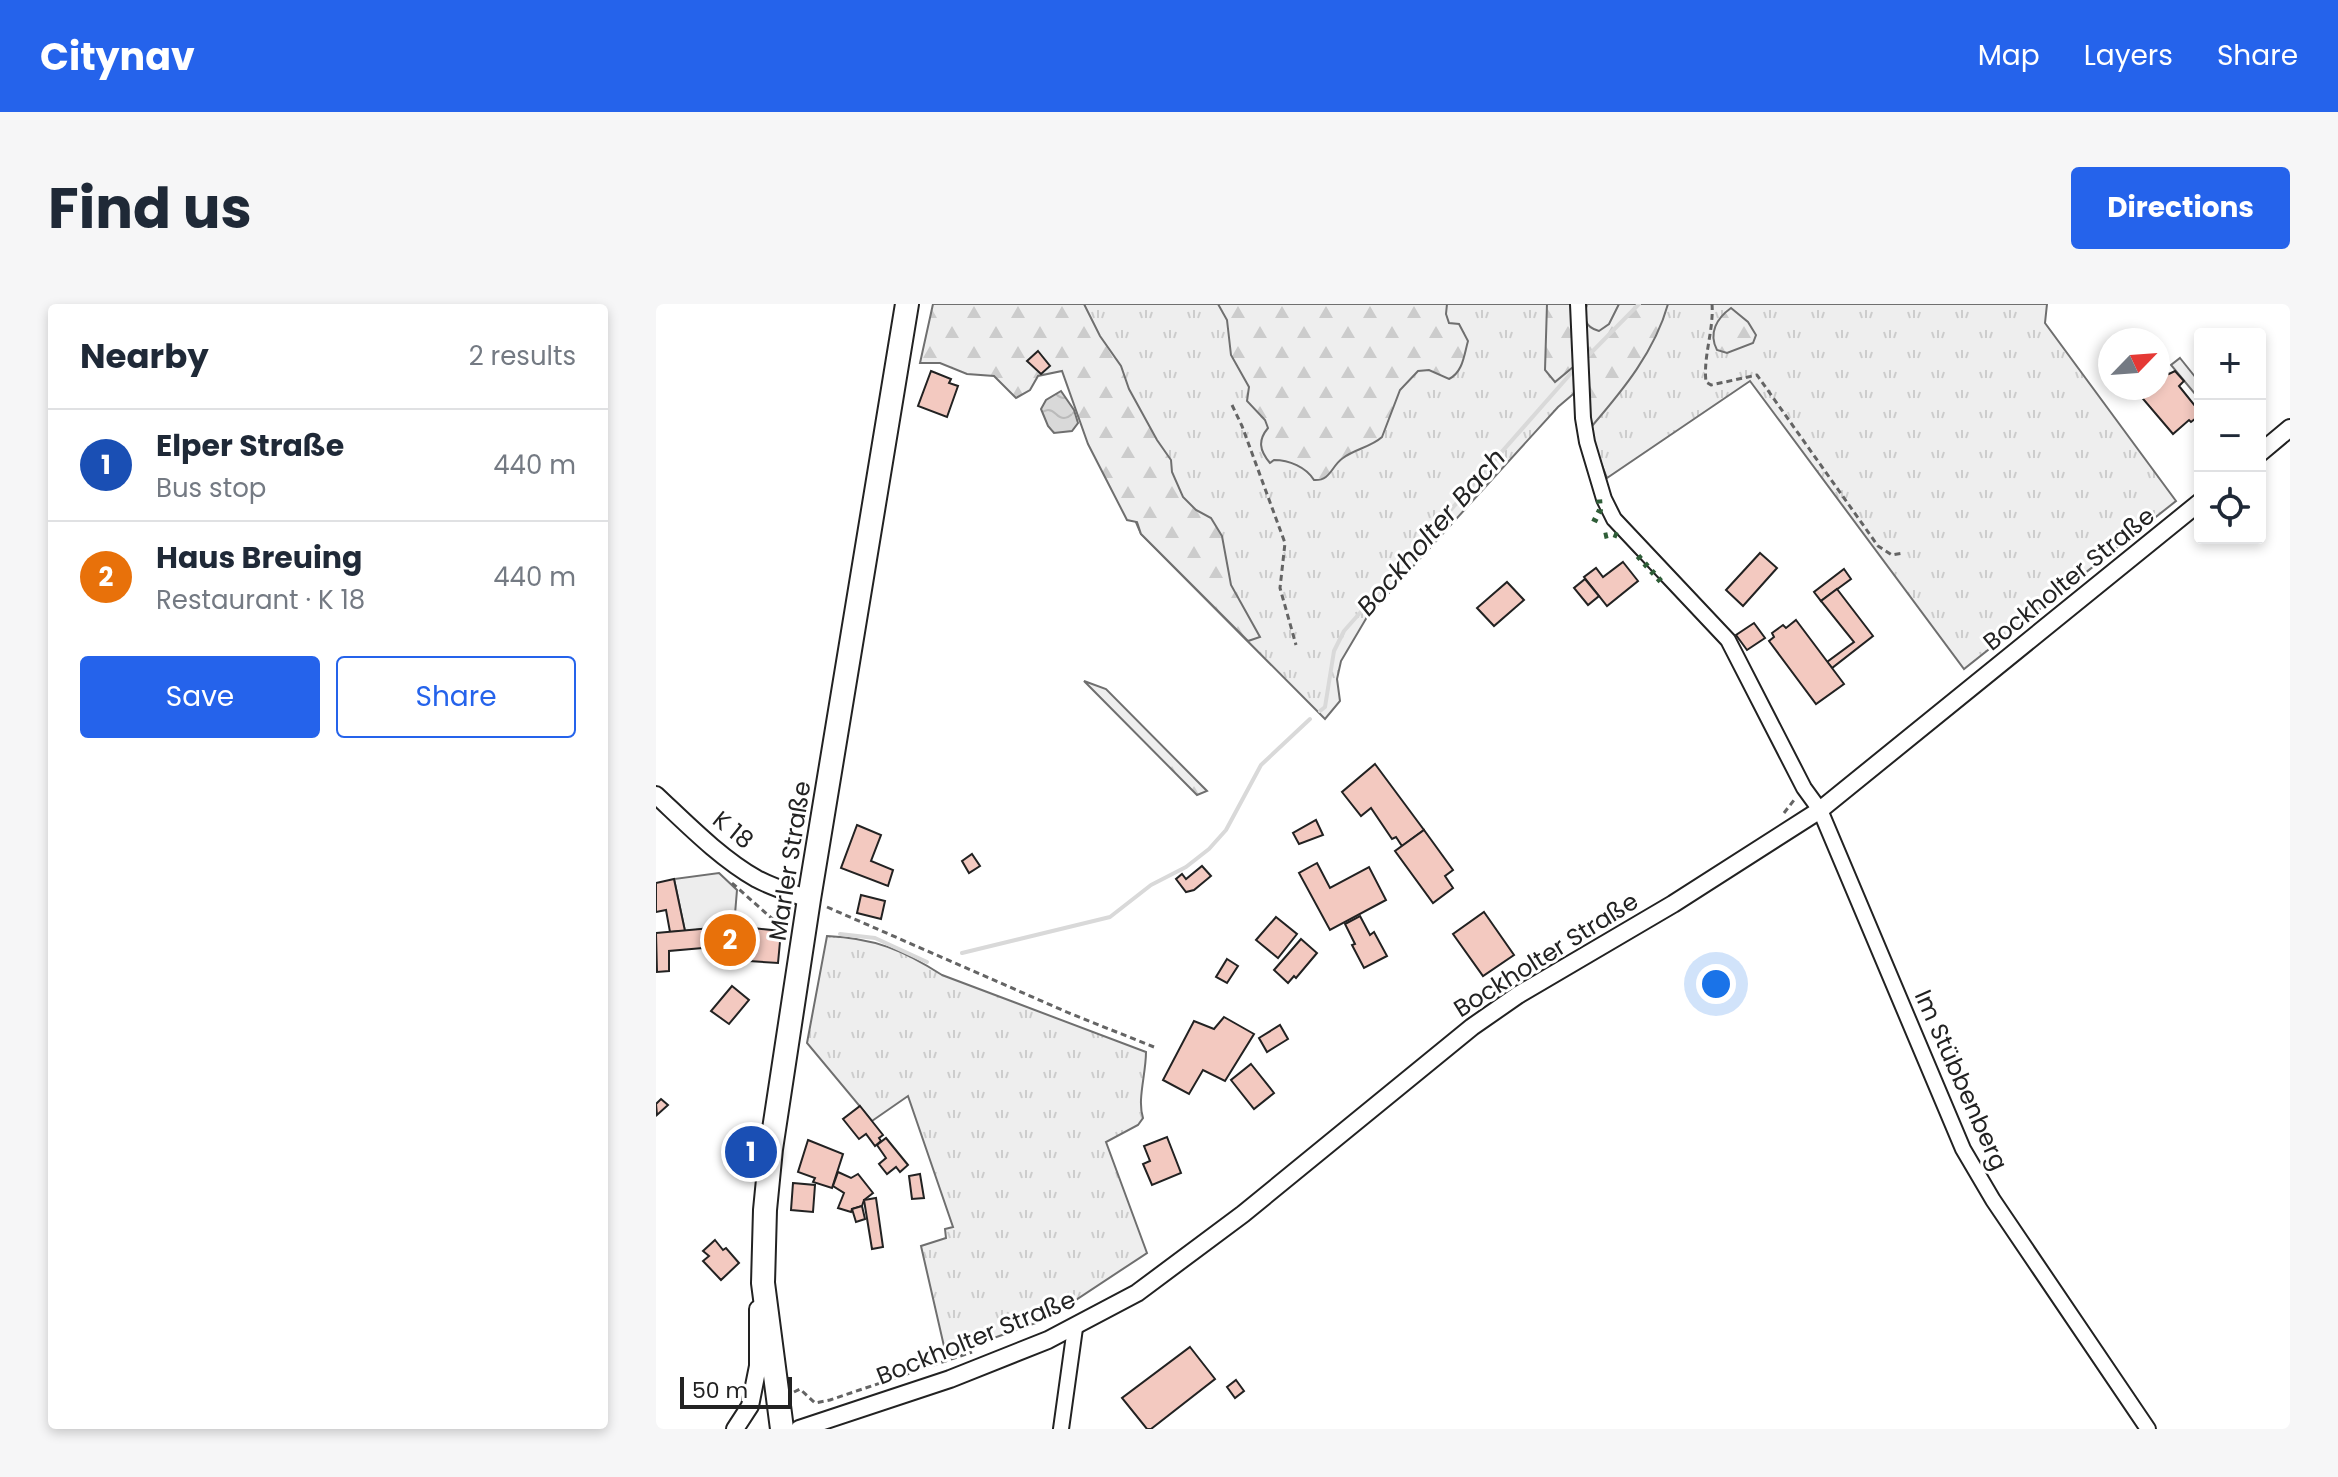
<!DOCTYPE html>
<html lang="en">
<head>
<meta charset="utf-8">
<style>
  :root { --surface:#fff; --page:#f6f6f7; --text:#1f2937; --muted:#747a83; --line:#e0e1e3; --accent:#2563eb }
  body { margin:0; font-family:Poppins,sans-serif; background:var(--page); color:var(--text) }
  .controls { position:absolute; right:24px; top:24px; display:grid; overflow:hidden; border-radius:8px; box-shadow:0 4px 12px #0003 }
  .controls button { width:72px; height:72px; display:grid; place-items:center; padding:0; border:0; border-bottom:2px solid var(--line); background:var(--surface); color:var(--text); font:40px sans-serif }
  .compass { position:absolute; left:1442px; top:24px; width:72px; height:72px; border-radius:50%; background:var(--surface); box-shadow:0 4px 12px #0003; rotate:65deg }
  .scale { position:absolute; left:24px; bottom:20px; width:112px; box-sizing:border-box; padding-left:8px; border:4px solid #222; border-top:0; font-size:22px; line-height:28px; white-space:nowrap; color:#222; -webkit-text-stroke:6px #fff; paint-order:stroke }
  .you { position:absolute; left:1060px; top:680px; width:28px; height:28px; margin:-20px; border:6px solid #fff; border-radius:50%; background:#1a73e8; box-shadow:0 0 0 12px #1a73e833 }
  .badge { display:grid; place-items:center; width:52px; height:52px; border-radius:50%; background:var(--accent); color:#fff; font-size:26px; font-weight:700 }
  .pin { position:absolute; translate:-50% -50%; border:4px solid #fff; box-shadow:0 2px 8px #0006 }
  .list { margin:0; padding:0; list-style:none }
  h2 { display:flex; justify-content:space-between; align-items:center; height:104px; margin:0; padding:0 32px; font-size:34px }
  h2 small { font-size:26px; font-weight:400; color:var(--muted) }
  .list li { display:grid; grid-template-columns:52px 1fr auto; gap:24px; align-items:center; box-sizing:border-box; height:112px; padding:0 32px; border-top:2px solid var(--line) }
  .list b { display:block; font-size:30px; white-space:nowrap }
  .list p { margin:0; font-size:26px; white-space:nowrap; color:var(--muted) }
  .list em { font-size:26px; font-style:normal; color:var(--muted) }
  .actions { display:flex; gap:16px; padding:24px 32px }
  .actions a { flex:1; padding:18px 0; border:2px solid var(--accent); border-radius:8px; text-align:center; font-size:28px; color:var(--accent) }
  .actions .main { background:var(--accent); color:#fff }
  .icon { flex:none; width:44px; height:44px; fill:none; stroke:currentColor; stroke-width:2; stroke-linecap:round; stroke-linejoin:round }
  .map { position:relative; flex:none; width:1634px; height:1125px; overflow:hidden; border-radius:8px }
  header { display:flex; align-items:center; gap:48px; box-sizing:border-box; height:112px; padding:0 40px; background:var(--accent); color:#fff }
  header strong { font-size:38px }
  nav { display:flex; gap:44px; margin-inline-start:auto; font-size:28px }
  .intro { display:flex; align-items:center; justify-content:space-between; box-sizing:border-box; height:192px; padding:0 48px }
  h1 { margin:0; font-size:56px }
  .button { padding:20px 36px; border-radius:8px; background:var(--accent); color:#fff; font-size:28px; font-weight:700 }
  main { display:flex; gap:48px; padding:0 48px }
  aside { flex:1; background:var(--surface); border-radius:8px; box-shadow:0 4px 12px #0003 }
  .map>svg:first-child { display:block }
</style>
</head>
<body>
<header>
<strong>Citynav</strong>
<nav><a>Map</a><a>Layers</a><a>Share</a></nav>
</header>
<div class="intro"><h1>Find us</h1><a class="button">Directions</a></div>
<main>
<aside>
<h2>Nearby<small>2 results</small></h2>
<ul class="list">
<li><span class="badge" style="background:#1a4fb4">1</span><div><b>Elper Straße</b><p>Bus stop</p></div><em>440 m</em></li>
<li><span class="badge" style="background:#e8710a">2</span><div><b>Haus Breuing</b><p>Restaurant · K 18</p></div><em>440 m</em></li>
</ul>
<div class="actions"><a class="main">Save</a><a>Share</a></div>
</aside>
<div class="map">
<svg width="1634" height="1125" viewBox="0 0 1634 1125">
  <defs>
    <pattern id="grass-tufts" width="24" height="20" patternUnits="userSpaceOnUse" patternTransform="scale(2)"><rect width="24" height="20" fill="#eee"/><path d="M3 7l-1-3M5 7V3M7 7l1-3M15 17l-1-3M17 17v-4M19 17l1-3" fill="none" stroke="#ccc"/></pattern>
    <pattern id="forest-firs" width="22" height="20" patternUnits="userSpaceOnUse" patternTransform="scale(2)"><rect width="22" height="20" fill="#eee"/><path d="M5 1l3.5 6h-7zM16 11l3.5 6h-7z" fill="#ccc"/></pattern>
    <pattern id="water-waves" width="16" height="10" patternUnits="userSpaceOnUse" patternTransform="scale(2)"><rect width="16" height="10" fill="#d9d9d9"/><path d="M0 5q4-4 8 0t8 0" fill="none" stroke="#bababa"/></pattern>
  </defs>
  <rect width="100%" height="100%" fill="#fff"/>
  <g fill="url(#grass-tufts)" stroke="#6f6f6f" stroke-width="2">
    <path d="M 382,0 L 1391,0 L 1389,19 L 1520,197 L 1308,365 L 1094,77 L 951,174 L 938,141 L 929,80 L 902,103 L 711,313 L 685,357 L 681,375 L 684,397 L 669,415 L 485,230 L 407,48 Z"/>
    <path d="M 171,632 C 218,634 247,646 286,671 L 490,748 C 490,770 481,796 487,814 L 482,821 L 450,838 L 491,949 L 391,1015 L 290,1051 L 265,942 L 290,934 L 289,925 L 297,923 L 252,792 L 216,817 L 151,739 Z"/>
  </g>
  <g fill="url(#forest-firs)" stroke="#6f6f6f" stroke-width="2">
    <path d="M 277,0 L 428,0 L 444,32 L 465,62 L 473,85 L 501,136 L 515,156 L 516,168 L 527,193 L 540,206 L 555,214 L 566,232 L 575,281 L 604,333 L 592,337 L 485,230 L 481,218 L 471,216 L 432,140 L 406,67 L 382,72 L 374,86 L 360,94 L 338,72 L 311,70 L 284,59 L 264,59 Z"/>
    <path d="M 562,0 L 791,0 L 790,10 L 793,19 L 803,20 L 812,37 C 808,51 807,68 793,75 L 773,66 L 762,67 L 744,86 L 726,133 C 715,143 699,145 687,154 C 675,162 675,177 658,176 C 650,163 633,156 618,156 L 614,159 C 603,146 602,136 612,124 L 609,116 L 591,97 L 593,83 L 575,51 L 571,16 Z"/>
    <path d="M 891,0 L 931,0 C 927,13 928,23 943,27 L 953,20 L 963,0 L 1012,0 C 999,47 967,86 936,122 L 929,79 L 916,64 L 899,78 L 889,66 Z"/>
    <path d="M 1075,4 L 1092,18 L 1100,31 L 1097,39 L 1071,49 L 1061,46 C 1052,29 1061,14 1075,4 Z"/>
    <path d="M 428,377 L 450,385 L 551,487 L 541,491 Z"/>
  </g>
  <g fill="#ededed" stroke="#6f6f6f" stroke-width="2">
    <path d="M 1524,54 L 1544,79 L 1544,96 L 1515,61 Z"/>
    <path d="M 63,569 L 81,586 L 78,622 L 29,627 L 18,575 Z"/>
  </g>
  <path fill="url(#water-waves)" stroke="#6f6f6f" stroke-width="2" d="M 405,87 L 418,106 L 422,119 L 416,127 L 398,129 L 392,122 L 385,105 L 390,96 Z"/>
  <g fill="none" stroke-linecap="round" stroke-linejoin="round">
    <g stroke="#d9d9d9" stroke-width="4">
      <path d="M 929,55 L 983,0"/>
      <path d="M 664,407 L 669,403 L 678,347 L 688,327 L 917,67"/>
      <path d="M 184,630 L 219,634 L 271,658"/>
      <path d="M 306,649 L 454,613 L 495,581 L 530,563 L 553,545 L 570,526 L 605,461 L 654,415"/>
    </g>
  </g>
  <g fill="#f3c9c0" stroke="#222" stroke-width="2">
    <path d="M 382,47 L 394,62 L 385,70 L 371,57 Z"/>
    <path d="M 275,67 L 295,75 L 293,79 L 302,82 L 291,113 L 262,102 Z"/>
    <path d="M 1511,67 L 1513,70 L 1519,67 L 1528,77 L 1523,82 L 1544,108 L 1544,111 L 1535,118 L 1533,116 L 1517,130 L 1482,89 L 1489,84 L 1502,84 L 1502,73 Z"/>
    <path d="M 1104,249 L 1121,264 L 1087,302 L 1070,286 Z"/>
    <path d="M 967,258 L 982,277 L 951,302 L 928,273 L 940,264 L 947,273 Z"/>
    <path d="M 1188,265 L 1195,275 L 1165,297 L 1158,288 Z"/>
    <path d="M 929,275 L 943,292 L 932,301 L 918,284 Z"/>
    <path d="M 851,278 L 868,296 L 838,322 L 821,304 Z"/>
    <path d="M 1181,285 L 1217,332 L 1176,364 L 1171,358 L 1198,338 L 1165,297 Z"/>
    <path d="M 1140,316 L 1188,380 L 1160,400 L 1113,337 L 1118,333 L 1116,329 L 1127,321 L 1130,324 Z"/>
    <path d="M 1098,319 L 1109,334 L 1091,346 L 1080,331 Z"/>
    <path d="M 719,460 L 768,526 L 746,542 L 740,533 L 736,535 L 715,504 L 705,512 L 686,488 Z"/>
    <path d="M 660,516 L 667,531 L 643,540 L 637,529 Z"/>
    <path d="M 201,521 L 225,531 L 215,557 L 237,566 L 232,582 L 185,564 Z"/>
    <path d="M 768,526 L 797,566 L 789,572 L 797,584 L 777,599 L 739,547 Z"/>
    <path d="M 316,550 L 324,562 L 313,569 L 306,557 Z"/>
    <path d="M 661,559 L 674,584 L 713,563 L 730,596 L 674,626 L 643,569 Z"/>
    <path d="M 546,562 L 555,572 L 538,586 L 530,588 L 520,575 L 526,570 L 530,575 Z"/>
    <path d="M 18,575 L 29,627 L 14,628 L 10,606 L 0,608 L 0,579 Z"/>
    <path d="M 205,591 L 229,597 L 225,615 L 201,609 Z"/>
    <path d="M 828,608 L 858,651 L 827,672 L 797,630 Z"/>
    <path d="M 704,612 L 714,631 L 718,628 L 731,652 L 708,664 L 696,641 L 699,640 L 689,620 Z"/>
    <path d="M 620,613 L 641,630 L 622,654 L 600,636 Z"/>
    <path d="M 78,622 L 125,627 L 122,659 L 93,657 L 88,655 L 89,646 L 47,644 L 13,647 L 13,667 L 1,668 L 0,629 Z"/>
    <path d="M 645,635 L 661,649 L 640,674 L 638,672 L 632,679 L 618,666 Z"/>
    <path d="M 571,655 L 582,662 L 571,679 L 560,673 Z"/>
    <path d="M 76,682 L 93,696 L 73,720 L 55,707 Z"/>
    <path d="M 568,713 L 598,730 L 569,777 L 547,766 L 533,790 L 507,776 L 538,717 L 558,725 Z"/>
    <path d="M 624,721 L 632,735 L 611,748 L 603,734 Z"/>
    <path d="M 595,760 L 618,789 L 598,805 L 575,776 Z"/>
    <path d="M 5,795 L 12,801 L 1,811 L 0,800 Z"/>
    <path d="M 204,802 L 227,831 L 223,834 L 225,837 L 219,842 L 210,830 L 203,835 L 187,815 Z"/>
    <path d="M 511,833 L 525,869 L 496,881 L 487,860 L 494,857 L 488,842 Z"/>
    <path d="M 230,834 L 252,861 L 244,868 L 240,863 L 231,870 L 223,860 L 230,854 L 221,841 Z"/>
    <path d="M 152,836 L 187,850 L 176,884 L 157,878 L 159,874 L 142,868 Z"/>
    <path d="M 182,868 L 195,874 L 202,870 L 217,889 L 208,896 L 206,902 L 196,905 L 195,908 L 182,904 L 188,889 L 177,882 Z"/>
    <path d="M 264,870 L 268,894 L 256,895 L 253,872 Z"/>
    <path d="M 137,879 L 159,881 L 157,908 L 135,906 Z"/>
    <path d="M 220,894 L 227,943 L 216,945 L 208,896 Z"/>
    <path d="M 206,902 L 209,915 L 200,918 L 196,905 Z"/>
    <path d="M 59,936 L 67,946 L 70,944 L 83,959 L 65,976 L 47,957 L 53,952 L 47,947 Z"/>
    <path d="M 534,1043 L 559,1075 L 495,1125 L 491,1125 L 466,1094 Z"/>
    <path d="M 580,1076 L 588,1087 L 579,1094 L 571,1083 Z"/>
  </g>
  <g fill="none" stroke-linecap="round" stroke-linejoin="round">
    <g stroke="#222" stroke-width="18">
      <g id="minor">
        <path d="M 922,0 L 927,114 L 931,138 L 948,195 L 958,215 L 1072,336 L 1148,484 L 1164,506 L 1307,845 L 1337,896 L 1492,1125"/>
        <path d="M 405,1125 L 419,1024"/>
      </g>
    </g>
    <g stroke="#222" stroke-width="20">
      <g id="tertiary">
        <path d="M 1604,149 L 1634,124"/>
        <path d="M 0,491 C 31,520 64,554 101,575 C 118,584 135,589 153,595"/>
        <path d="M 79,1125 L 94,1102 L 102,1062 L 102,1005"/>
        <path d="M 143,1125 L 294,1075 L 392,1036 L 481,989 L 587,910 L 816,723 L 862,691 L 1017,600 L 1164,506 L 1544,198"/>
      </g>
    </g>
    <g stroke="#222" stroke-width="26">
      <path id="primary" d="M 126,1125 L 107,979 L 109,906 L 115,845 L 153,595 L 251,0"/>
    </g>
    <g stroke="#646464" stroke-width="3" stroke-dasharray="6 4" stroke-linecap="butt">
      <path d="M 1056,0 C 1058,26 1047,52 1050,78 L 1055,81 L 1101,71 L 1222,242 L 1236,251 L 1248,249"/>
      <path d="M 576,101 L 586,122 L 629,239 L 624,284 L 640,341"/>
      <path d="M 1541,114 L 1544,118"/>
      <path d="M 1128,509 L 1138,496"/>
      <path d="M 76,579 L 121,619 L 133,622"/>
      <path d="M 171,603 L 413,709 L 498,743"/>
      <path d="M 138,1088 L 144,1085 L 159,1099 L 174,1096 L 316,1048"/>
    </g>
    <use href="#minor" stroke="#fff" stroke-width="14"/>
    <use href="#tertiary" stroke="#fff" stroke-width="16"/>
    <use href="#primary" stroke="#fff" stroke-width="22"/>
    <g stroke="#2f5e38" stroke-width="6" stroke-dasharray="4 6" stroke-linecap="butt">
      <path d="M 938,218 L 944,206 L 943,194"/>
      <path d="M 948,232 L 957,230 L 967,234"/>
      <path d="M 982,252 L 1008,281"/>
    </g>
  </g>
  <g text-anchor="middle" stroke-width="6" stroke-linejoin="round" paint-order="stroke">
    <g font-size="24" fill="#222" stroke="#fff">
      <text transform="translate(1413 275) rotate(-39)" y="8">Bockholter Straße</text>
      <text transform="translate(77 526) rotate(39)" y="8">K 18</text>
      <text transform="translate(134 557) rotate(-81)" y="8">Marler Straße</text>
      <text transform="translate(890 651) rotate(-32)" y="8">Bockholter Straße</text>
      <text transform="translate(1305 776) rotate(66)" y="8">Im Stübbenberg</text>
      <text transform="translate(320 1034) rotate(-22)" y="8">Bockholter Straße</text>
    </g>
    <g font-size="26" font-style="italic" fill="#222" stroke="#fff">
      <text transform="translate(775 228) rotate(-49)" y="9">Bockholter Bach</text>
    </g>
  </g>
</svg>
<div class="controls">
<button>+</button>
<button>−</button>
<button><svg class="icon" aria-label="locate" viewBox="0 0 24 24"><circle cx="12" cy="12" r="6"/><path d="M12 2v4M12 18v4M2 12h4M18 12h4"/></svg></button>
</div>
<svg class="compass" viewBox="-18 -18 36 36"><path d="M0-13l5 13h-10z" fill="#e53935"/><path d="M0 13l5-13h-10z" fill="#747a83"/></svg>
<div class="scale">50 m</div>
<div class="you"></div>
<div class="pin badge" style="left:95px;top:848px;background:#1a4fb4">1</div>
<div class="pin badge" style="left:74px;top:636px;background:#e8710a">2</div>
</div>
</main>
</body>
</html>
